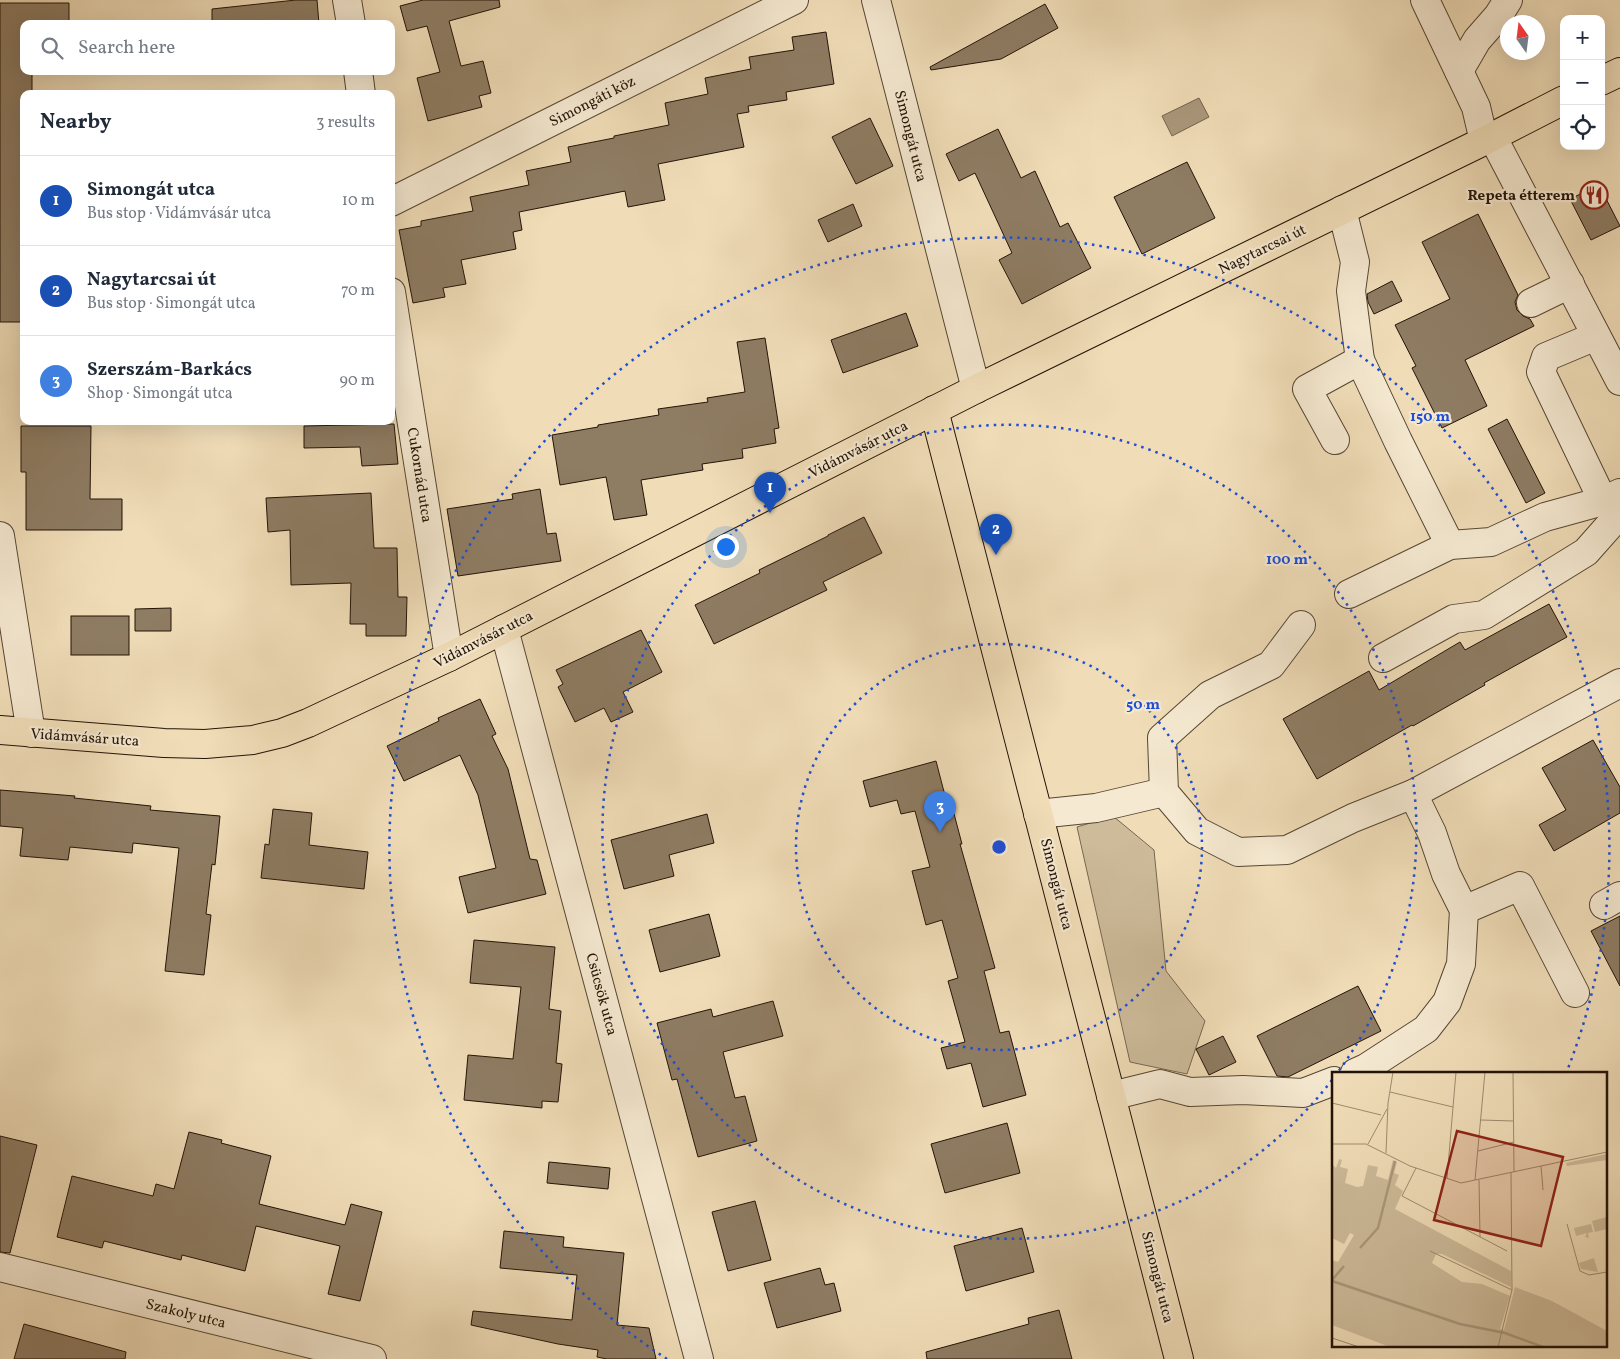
<!DOCTYPE html>
<html lang="en">
<head>
<meta charset="utf-8">
<style>
  :root { --surface:#fff; --page:#f2f2f3; --text:#1f2937; --muted:#747a83; --line:#e0e1e3; --accent:#0b8043 }
  body { margin:0; font-family:Vollkorn,serif; background:var(--page); color:var(--text) }
  .controls { position:absolute; right:15px; top:15px; display:grid; overflow:hidden; border-radius:10px; box-shadow:0 5px 20px #0002 }
  .controls button { width:45px; height:45px; display:grid; place-items:center; padding:0; border:0; border-bottom:1px solid var(--line); background:var(--surface); color:var(--text); font:25px sans-serif }
  .compass { position:absolute; left:1500px; top:15px; width:45px; height:45px; border-radius:50%; background:var(--surface); box-shadow:0 5px 20px #0002; rotate:346deg }
  .you { position:absolute; left:725px; top:546px; width:18px; height:18px; margin:-12px; border:4px solid #fff; border-radius:50%; background:#1a73e8; box-shadow:0 0 0 8px #1a73e833 }
  .badge { display:grid; place-items:center; width:32px; height:32px; border-radius:50%; background:var(--accent); color:#fff; font-size:16px; font-weight:700 }
  .pin { position:absolute; translate:-50% -41px; filter:drop-shadow(0 1px 2px #0008) }
  .pin::after { content:''; position:absolute; top:26px; width:18px; height:15px; background:inherit; clip-path:polygon(0 0,100% 0,50% 100%) }
  .list { margin:0; padding:0; list-style:none }
  h2 { display:flex; justify-content:space-between; align-items:center; height:65px; margin:0; padding:0 20px; font-size:21px }
  h2 small { font-size:16px; font-weight:400; color:var(--muted) }
  .list li { display:grid; grid-template-columns:32px 1fr auto; gap:15px; align-items:center; box-sizing:border-box; height:90px; padding:0 20px; border-top:1px solid var(--line) }
  .list b { display:block; font-size:19px; white-space:nowrap }
  .list p { margin:0; font-size:16px; white-space:nowrap; color:var(--muted) }
  .list em { font-size:16px; font-style:normal; color:var(--muted) }
  .icon { flex:none; width:28px; height:28px; fill:none; stroke:currentColor; stroke-width:2; stroke-linecap:round; stroke-linejoin:round }
  .map { position:relative; flex:none; width:1620px; height:1359px; overflow:hidden }
  .search { position:absolute; background:var(--surface); box-shadow:0 5px 20px #0002; left:20px; top:20px; width:375px; height:55px; display:flex; align-items:center; gap:12px; box-sizing:border-box; padding:0 18px; border-radius:10px; color:var(--muted); font-size:19px }
  .panel { position:absolute; background:var(--surface); box-shadow:0 5px 20px #0002; left:20px; top:90px; width:375px; height:335px; border-radius:10px }
  .map>svg:first-child { display:block }
</style>
</head>
<body>
<div class="map">
<svg width="1620" height="1359" viewBox="0 0 1620 1359">
  <rect width="100%" height="100%" fill="#f0ddb8"/>
  <filter id="stains"><feTurbulence type="fractalNoise" baseFrequency=".004" numOctaves="4"/><feColorMatrix values="0 0 0 0 .2 0 0 0 0 .09 0 0 0 0 .02 0 0 0 .5 -.17"/></filter>
  <radialGradient id="worn" r=".72"><stop offset=".6" stop-color="#630" stop-opacity="0"/><stop offset="1" stop-color="#630" stop-opacity=".3"/></radialGradient>
  <path fill="#cdbb9a" stroke="#786750" d="M 1113,816 L 1154,850 L 1166,971 L 1205,1021 L 1187,1074 L 1130,1062 L 1077,827 Z"/>
  <path fill="#aa987c" stroke="#74634d" d="M 1199,98 L 1209,117 L 1172,136 L 1162,116 Z"/>
  <g fill="#8e7c63" stroke="#231307">
    <path d="M 296,0 L 317,0 L 319,24 L 212,24 L 212,9 Z"/>
    <path d="M 423,0 L 499,0 L 500,7 L 449,21 L 461,66 L 483,61 L 491,93 L 479,96 L 482,107 L 428,121 L 417,78 L 440,72 L 427,26 L 407,31 L 400,6 Z"/>
    <path d="M 0,3 L 69,3 L 69,24 L 24,24 L 24,71 L 32,71 L 32,94 L 24,94 L 24,322 L 0,322 Z"/>
    <path d="M 1045,4 L 1058,28 L 1001,59 L 931,70 L 930,67 Z"/>
    <path d="M 826,32 L 834,84 L 786,92 L 787,100 L 748,106 L 749,112 L 737,114 L 744,147 L 658,164 L 665,200 L 628,207 L 625,191 L 519,212 L 522,230 L 513,232 L 516,249 L 461,260 L 466,284 L 443,288 L 445,297 L 413,303 L 399,230 L 421,226 L 421,221 L 473,211 L 470,197 L 529,185 L 526,171 L 571,162 L 568,147 L 614,138 L 614,136 L 669,125 L 665,103 L 708,94 L 705,78 L 751,69 L 749,57 L 794,50 L 792,37 Z"/>
    <path d="M 870,118 L 893,166 L 856,184 L 832,137 Z"/>
    <path d="M 998,129 L 1021,178 L 1035,171 L 1060,227 L 1068,223 L 1091,268 L 1022,304 L 999,260 L 1012,253 L 975,173 L 959,181 L 946,154 Z"/>
    <path d="M 1187,162 L 1215,218 L 1142,254 L 1114,197 Z"/>
    <path d="M 1599,185 L 1620,226 L 1591,240 L 1570,199 Z"/>
    <path d="M 853,204 L 862,226 L 828,242 L 818,220 Z"/>
    <path d="M 1478,214 L 1518,295 L 1515,302 L 1517,310 L 1523,316 L 1530,319 L 1534,326 L 1465,360 L 1487,406 L 1442,428 L 1412,368 L 1416,366 L 1395,325 L 1450,299 L 1422,242 Z"/>
    <path d="M 1392,281 L 1402,301 L 1374,314 L 1368,302 L 1367,294 Z"/>
    <path d="M 906,313 L 918,346 L 843,373 L 831,340 Z"/>
    <path d="M 765,338 L 779,428 L 774,429 L 776,443 L 742,449 L 743,458 L 702,464 L 703,470 L 641,480 L 647,515 L 614,520 L 606,477 L 560,485 L 552,435 L 598,427 L 598,425 L 659,415 L 658,409 L 708,402 L 707,398 L 745,392 L 737,342 Z"/>
    <path d="M 1507,419 L 1545,493 L 1526,503 L 1488,429 Z"/>
    <path d="M 394,424 L 398,464 L 362,466 L 360,447 L 304,448 L 304,426 Z"/>
    <path d="M 21,426 L 91,426 L 90,499 L 122,499 L 122,530 L 26,530 L 26,472 L 21,472 Z"/>
    <path d="M 540,489 L 547,534 L 556,533 L 561,561 L 458,576 L 447,509 L 513,499 L 512,494 Z"/>
    <path d="M 371,493 L 374,548 L 397,548 L 398,597 L 407,597 L 406,636 L 366,636 L 366,624 L 350,624 L 351,583 L 291,585 L 290,530 L 268,532 L 266,498 Z"/>
    <path d="M 864,517 L 882,553 L 823,582 L 827,590 L 714,644 L 695,605 L 760,573 L 759,570 L 828,536 L 828,535 Z"/>
    <path d="M 1549,604 L 1567,637 L 1484,683 L 1485,685 L 1413,726 L 1412,725 L 1317,779 L 1283,719 L 1369,671 L 1379,690 L 1460,642 L 1465,650 Z"/>
    <path d="M 171,608 L 171,631 L 135,631 L 135,609 Z"/>
    <rect x="71" y="616" width="58" height="39"/>
    <path d="M 641,630 L 662,672 L 623,692 L 633,712 L 611,722 L 604,708 L 575,722 L 558,687 L 563,684 L 556,670 Z"/>
    <path d="M 480,699 L 496,734 L 492,736 L 508,769 L 530,859 L 537,860 L 546,894 L 468,913 L 459,877 L 496,868 L 478,795 L 460,755 L 404,781 L 387,746 L 439,721 L 438,718 Z"/>
    <path d="M 1593,740 L 1620,787 L 1620,813 L 1554,851 L 1539,825 L 1566,810 L 1542,768 Z"/>
    <path d="M 936,761 L 949,811 L 953,810 L 962,844 L 960,844 L 995,968 L 984,971 L 1000,1033 L 1009,1031 L 1026,1095 L 983,1107 L 971,1063 L 947,1069 L 941,1048 L 965,1042 L 948,981 L 958,978 L 942,920 L 926,925 L 912,871 L 930,867 L 915,811 L 901,814 L 897,800 L 870,807 L 863,781 Z"/>
    <path d="M 0,790 L 75,796 L 74,798 L 151,806 L 150,810 L 220,816 L 215,865 L 212,864 L 206,914 L 211,915 L 204,975 L 165,971 L 179,848 L 133,843 L 132,853 L 70,847 L 68,860 L 20,856 L 23,828 L 0,826 Z"/>
    <path d="M 273,809 L 312,813 L 309,845 L 368,852 L 364,889 L 261,878 L 265,844 L 269,845 Z"/>
    <path d="M 707,814 L 714,843 L 669,855 L 674,876 L 624,889 L 611,840 Z"/>
    <path d="M 709,914 L 720,956 L 660,972 L 649,930 Z"/>
    <path d="M 1620,916 L 1620,986 L 1591,931 Z"/>
    <path d="M 474,940 L 555,947 L 549,1009 L 561,1011 L 556,1063 L 562,1064 L 558,1102 L 542,1101 L 542,1108 L 464,1100 L 468,1055 L 513,1059 L 521,987 L 470,983 Z"/>
    <path d="M 1358,986 L 1381,1031 L 1288,1077 L 1277,1076 L 1257,1036 Z"/>
    <path d="M 773,1001 L 783,1036 L 723,1052 L 735,1098 L 745,1096 L 757,1141 L 698,1157 L 677,1079 L 672,1080 L 657,1023 L 711,1009 L 713,1017 Z"/>
    <path d="M 1223,1036 L 1236,1062 L 1209,1075 L 1196,1049 Z"/>
    <path d="M 1007,1123 L 1020,1173 L 945,1193 L 931,1144 Z"/>
    <path d="M 189,1132 L 222,1140 L 221,1143 L 271,1156 L 259,1204 L 345,1225 L 351,1204 L 382,1212 L 360,1301 L 328,1294 L 340,1246 L 256,1226 L 245,1271 L 182,1255 L 181,1260 L 104,1241 L 102,1248 L 57,1237 L 72,1176 L 153,1196 L 156,1184 L 174,1189 Z"/>
    <path d="M 0,1136 L 37,1145 L 10,1253 L 0,1252 Z"/>
    <path d="M 549,1162 L 610,1168 L 608,1189 L 547,1183 Z"/>
    <path d="M 755,1201 L 771,1260 L 728,1271 L 712,1212 Z"/>
    <path d="M 1022,1228 L 1034,1272 L 966,1291 L 954,1246 Z"/>
    <path d="M 504,1231 L 564,1237 L 563,1247 L 624,1253 L 617,1325 L 649,1328 L 656,1359 L 607,1359 L 597,1357 L 598,1350 L 558,1344 L 471,1325 L 473,1311 L 572,1320 L 577,1275 L 500,1268 Z"/>
    <path d="M 820,1268 L 825,1285 L 834,1283 L 841,1311 L 777,1328 L 764,1283 Z"/>
    <path d="M 1059,1310 L 1072,1359 L 927,1359 L 926,1352 L 1029,1324 L 1028,1318 Z"/>
    <path d="M 24,1324 L 126,1352 L 125,1359 L 14,1359 Z"/>
  </g>
  <g fill="none" stroke-linecap="round" stroke-linejoin="round">
    <g stroke="#564633" stroke-width="30">
      <g id="minor">
        <path d="M 347,0 L 351,24"/>
        <path d="M 876,0 L 976,389"/>
        <path d="M 1425,0 L 1476,107 L 1484,141"/>
        <path d="M 358,71 L 361,94"/>
        <path d="M 1459,71 L 1477,40 L 1498,16 L 1508,0"/>
        <path d="M 1492,136 L 1620,381"/>
        <path d="M 391,202 L 794,0"/>
        <path d="M 1342,210 L 1355,262 L 1351,291 L 1360,360 L 1398,441 L 1450,545"/>
        <path d="M 391,292 L 449,657"/>
        <path d="M 1531,303 L 1570,284"/>
        <path d="M 1596,336 L 1546,357 L 1541,372 L 1603,501"/>
        <path d="M 1335,440 L 1307,389 L 1360,360"/>
        <path d="M 0,536 L 31,733"/>
        <path d="M 1349,594 L 1450,545 L 1491,542 L 1545,517 L 1603,501 L 1620,493"/>
        <path d="M 1301,625 L 1271,665 L 1210,695 L 1162,738 L 1164,792 L 1197,831 L 1238,852 L 1287,850 L 1353,818 L 1413,794 L 1620,683"/>
        <path d="M 504,629 L 699,1359"/>
        <path d="M 1383,658 L 1454,619 L 1484,615 L 1586,552 L 1616,518 L 1620,516"/>
        <path d="M 1038,814 L 1096,808 L 1164,792"/>
        <path d="M 1604,905 L 1620,896"/>
        <path d="M 1464,910 L 1520,886 L 1575,993"/>
        <path d="M 1355,1073 L 1366,1068 L 1426,1029 L 1447,1002 L 1461,964 L 1464,910 L 1446,874 L 1432,833 L 1413,794"/>
        <path d="M 1111,1096 L 1160,1084 L 1190,1092 L 1243,1090 L 1303,1093 L 1334,1081"/>
        <path d="M 0,1267 L 372,1359"/>
      </g>
    </g>
    <g stroke="#231307" stroke-width="30">
      <g id="major">
        <path d="M 1601,81 L 1620,72"/>
        <path d="M 934,410 L 1179,1359"/>
        <path d="M 0,730 L 164,743 L 205,744 L 253,740 L 282,733 L 308,723 L 449,657 L 976,389 L 1484,141 L 1564,100"/>
      </g>
    </g>
    <use href="#minor" stroke="#f5e9d1" stroke-width="28"/>
    <use href="#major" stroke="#f0ddb8" stroke-width="28"/>
  </g>
  <g fill="none" stroke="#1d4ed8" stroke-width="2.5" stroke-dasharray="2.5 5">
    <circle cx="999" cy="847" r="203"/>
    <path d="M1332 1080A407 407 0 1 1 1338 1072"/>
    <path d="M667 1359A610 610 0 1 1 1567 1071"/>
  </g>
  <defs>
    <g id="restaurant-ring" transform="scale(1.4375)"><circle r="9.5" fill="#f5e9d1" stroke="#8f2418" stroke-width="1.5"/><path d="M-5-6h1v4h1v-4h1v4h1v-4h1v5L-1.5 .5V6h-2V.5L-5-1ZM5-6V6H3V1.5H1.5Q1.5-4 5-6Z" fill="#8f2418"/></g>
  </defs>
  <g fill-rule="evenodd">
    <use href="#restaurant-ring" x="1594" y="195"/>
  </g>
  <g text-anchor="middle" stroke-width="4.5" stroke-linejoin="round" paint-order="stroke">
    <g font-size="15" fill="#231307" stroke="#f5e9d1">
      <text transform="translate(592 101) rotate(-27)" y="5">Simongáti köz</text>
      <text transform="translate(911 136) rotate(76)" y="5">Simongát utca</text>
      <text transform="translate(1262 249) rotate(-26)" y="5">Nagytarcsai út</text>
      <text transform="translate(858 449) rotate(-27)" y="5">Vidámvásár utca</text>
      <text transform="translate(420 475) rotate(81)" y="5">Cukornád utca</text>
      <text transform="translate(483 639) rotate(-27)" y="5">Vidámvásár utca</text>
      <text transform="translate(85 737) rotate(4)" y="5">Vidámvásár utca</text>
      <text transform="translate(1057 884) rotate(76)" y="5">Simongát utca</text>
      <text transform="translate(602 994) rotate(75)" y="5">Csücsök utca</text>
      <text transform="translate(1158 1277) rotate(76)" y="5">Simongát utca</text>
      <text transform="translate(186 1313) rotate(14)" y="5">Szakoly utca</text>
    </g>
    <g font-size="15" font-weight="bold" fill="#231307" stroke="#f5e9d1" text-anchor="end">
      <text x="1575" y="200">Repeta étterem</text>
    </g>
  </g>
  <g transform="translate(1332 1072)">
    <rect width="275" height="275" fill="#f0ddb8"/>
    <path d="M 275,82 L 275,88 L 235,94 L 234,91 ZM 7,87 L 10,88 L 8,95 L 16,97 L 13,111 L 25,115 L 31,114 L 36,93 L 46,95 L 44,104 L 56,108 L 61,88 L 65,90 L 62,101 L 67,103 L 63,113 L 71,119 L 63,137 L 179,199 L 179,215 L 110,182 L 104,182 L 100,191 L 130,210 L 150,212 L 178,224 L 168,257 L 172,258 L 183,215 L 220,229 L 275,259 L 275,275 L 58,275 L 0,253 L 0,188 L 6,190 L 22,163 L 18,161 L 12,172 L 0,166 L 0,92 L 4,96 ZM 275,145 L 275,157 L 263,160 L 260,149 ZM 259,152 L 261,160 L 256,161 L 257,166 L 253,165 L 255,161 L 244,164 L 242,156 ZM 262,186 L 266,200 L 249,197 L 247,191 Z" fill="#cdbb9a"/>
    <path fill="none" stroke="#aa987c" stroke-width="2.5" d="M 28,176 L 46,156 L 63,89M 0,208 L 12,194M 0,209 L 128,252 L 173,261 L 211,275"/>
    <path fill="none" stroke="#9e8c71" stroke-width="1" d="M 181,0 L 182,100M 58,20 L 121,35M 0,31 L 49,43M 149,48 L 181,49M 0,72 L 34,72 L 78,94 L 129,111 L 275,80M 36,72 L 55,37M 146,79 L 182,70M 54,81 L 56,31 L 61,0M 209,94 L 211,118M 84,96 L 70,124 L 175,179M 115,106 L 124,0M 143,108 L 153,0M 147,108 L 148,165M 235,152 L 248,199 L 257,203 L 275,200M 98,179 L 180,218M 0,266 L 27,275M 166,275 L 180,218 L 179,101"/>
    <path fill="#8f2418" fill-opacity="0.15" stroke="#8f2418" stroke-width="2.5" d="M 125,59 L 231,85 L 209,174 L 102,148 Z"/>
    <rect width="275" height="275" fill="none" stroke="#231307" stroke-width="2.5"/>
  </g>
  <circle cx="999" cy="847" r="8" fill="#1d4ed8" stroke="#f5e9d1" stroke-width="2.5"/>
  <g font-size="15" text-anchor="middle" font-weight="bold" fill="#1d4ed8" stroke="#f5e9d1" stroke-width="4.5" stroke-linejoin="round" paint-order="stroke">
    <text x="1430" y="421">150 m</text>
    <text x="1287" y="564">100 m</text>
    <text x="1143" y="709">50 m</text>
  </g>
  <rect width="100%" height="100%" filter="url(#stains)"/>
  <rect width="100%" height="100%" fill="url(#worn)"/>
</svg>
<div class="controls">
<button>+</button>
<button>−</button>
<button><svg class="icon" aria-label="locate" viewBox="0 0 24 24"><circle cx="12" cy="12" r="6"/><path d="M12 2v4M12 18v4M2 12h4M18 12h4"/></svg></button>
</div>
<svg class="compass" viewBox="-18 -18 36 36"><path d="M0-13l5 13h-10z" fill="#e53935"/><path d="M0 13l5-13h-10z" fill="#747a83"/></svg>
<div class="you"></div>
<div class="pin badge" style="left:770px;top:513px;background:#1a4fb4">1</div>
<div class="pin badge" style="left:996px;top:555px;background:#1a4fb4">2</div>
<div class="pin badge" style="left:940px;top:832px;background:#3f7fe0">3</div>
<div class="search"><svg class="icon" aria-label="search" viewBox="0 0 24 24"><circle cx="10" cy="10" r="6"/><path d="M15 15l6 6"/></svg>Search here</div>
<section class="panel">
<h2>Nearby<small>3 results</small></h2>
<ul class="list">
<li><span class="badge" style="background:#1a4fb4">1</span><div><b>Simongát utca</b><p>Bus stop · Vidámvásár utca</p></div><em>10 m</em></li>
<li><span class="badge" style="background:#1a4fb4">2</span><div><b>Nagytarcsai út</b><p>Bus stop · Simongát utca</p></div><em>70 m</em></li>
<li><span class="badge" style="background:#3f7fe0">3</span><div><b>Szerszám-Barkács</b><p>Shop · Simongát utca</p></div><em>90 m</em></li>
</ul>
</section>
</div>
</body>
</html>
